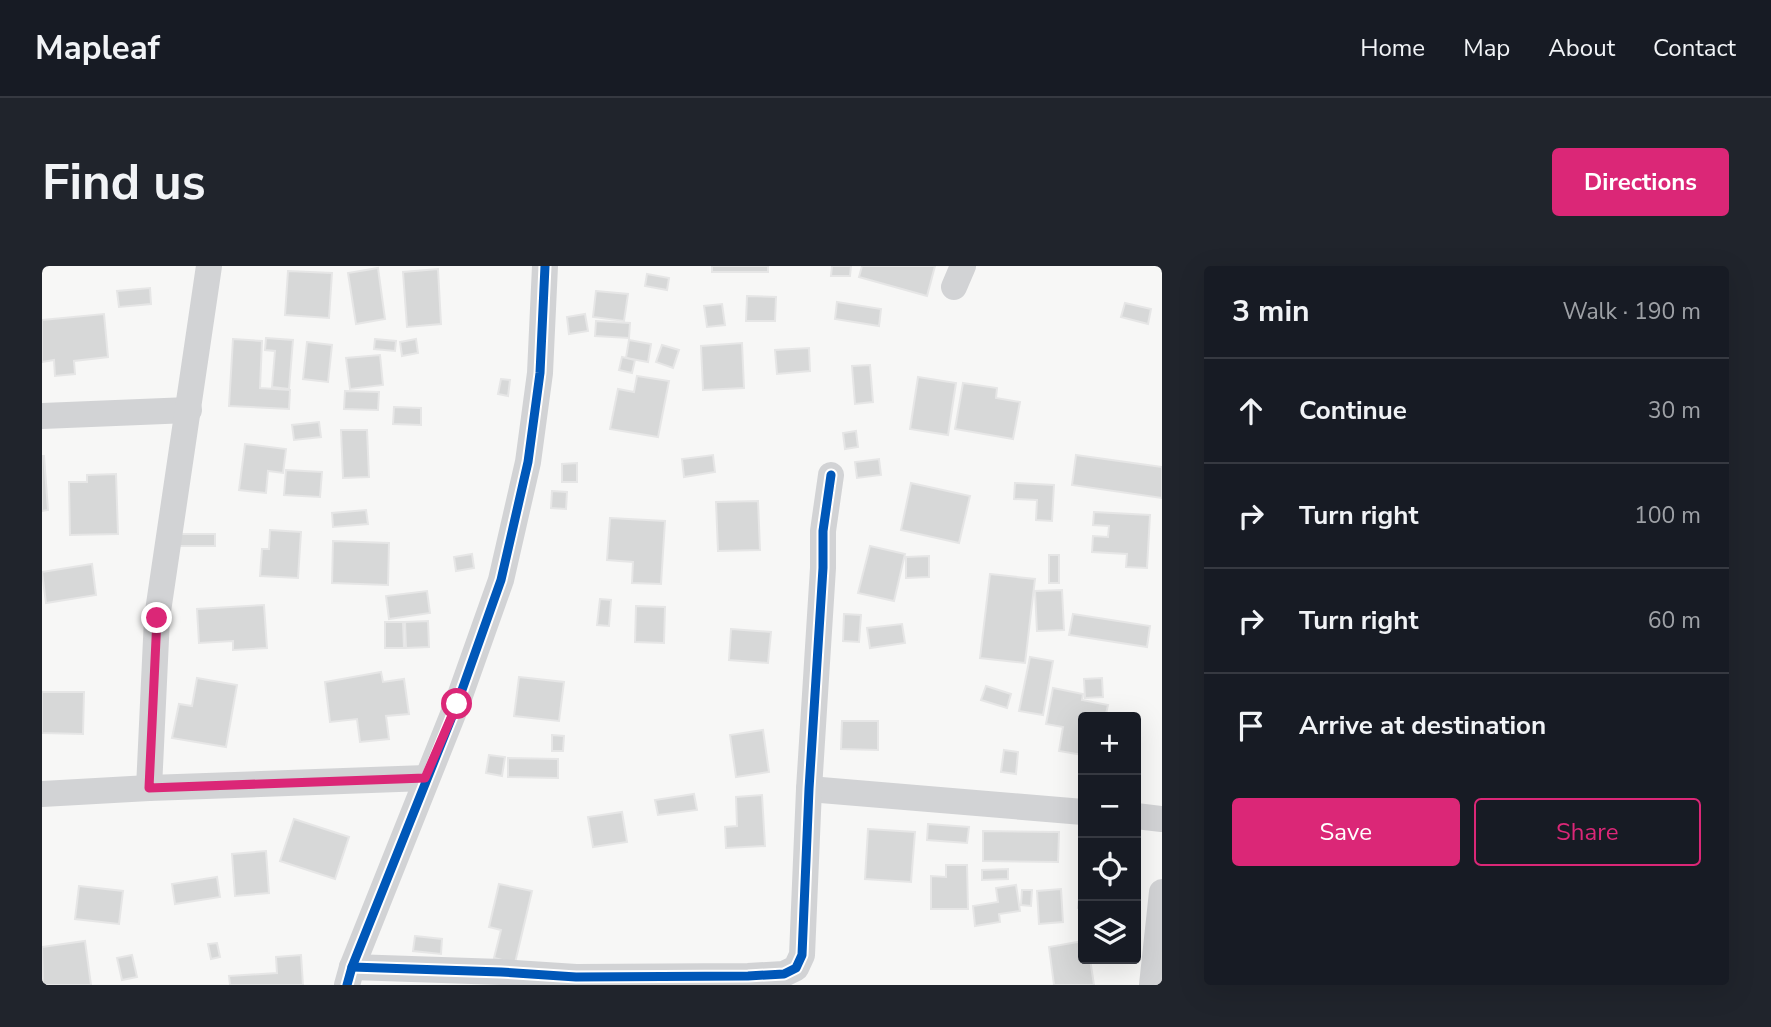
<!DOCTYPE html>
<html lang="en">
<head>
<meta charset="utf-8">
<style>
  :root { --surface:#171b24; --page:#20242c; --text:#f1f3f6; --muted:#9ea1a6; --line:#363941; --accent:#db2777 }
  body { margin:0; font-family:"Nunito Sans",sans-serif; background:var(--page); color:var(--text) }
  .controls { position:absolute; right:21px; bottom:21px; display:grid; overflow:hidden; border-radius:7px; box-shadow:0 7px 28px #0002 }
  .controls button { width:63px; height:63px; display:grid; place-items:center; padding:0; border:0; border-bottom:2px solid var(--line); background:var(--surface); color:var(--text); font:35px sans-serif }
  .stop { position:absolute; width:21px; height:21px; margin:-16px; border:5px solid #db2777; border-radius:50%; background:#fff }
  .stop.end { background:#db2777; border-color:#fff; box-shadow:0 2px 7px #0008 }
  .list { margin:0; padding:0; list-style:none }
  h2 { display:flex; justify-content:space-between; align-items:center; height:91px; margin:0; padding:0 28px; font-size:30px }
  h2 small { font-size:23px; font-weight:400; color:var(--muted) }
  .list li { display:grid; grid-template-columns:46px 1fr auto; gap:21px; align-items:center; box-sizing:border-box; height:105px; padding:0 28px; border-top:2px solid var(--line) }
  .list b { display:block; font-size:26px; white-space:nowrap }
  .list em { font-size:23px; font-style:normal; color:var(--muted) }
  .actions { display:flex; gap:14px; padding:21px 28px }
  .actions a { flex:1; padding:16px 0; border:2px solid var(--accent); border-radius:7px; text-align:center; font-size:24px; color:var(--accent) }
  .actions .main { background:var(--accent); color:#fff }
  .icon { flex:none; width:38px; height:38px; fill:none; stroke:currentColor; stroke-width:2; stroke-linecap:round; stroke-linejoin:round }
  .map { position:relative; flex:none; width:1120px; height:719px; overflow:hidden; border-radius:7px }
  header { display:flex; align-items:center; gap:42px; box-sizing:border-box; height:98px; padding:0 35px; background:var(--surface); border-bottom:2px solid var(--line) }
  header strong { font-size:33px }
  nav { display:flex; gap:38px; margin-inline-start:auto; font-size:24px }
  .intro { display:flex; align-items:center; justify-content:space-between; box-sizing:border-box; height:168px; padding:0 42px }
  h1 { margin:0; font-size:49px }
  .button { padding:18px 32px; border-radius:7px; background:var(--accent); color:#fff; font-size:24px; font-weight:700 }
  main { display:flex; gap:42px; padding:0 42px }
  aside { flex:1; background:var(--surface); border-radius:7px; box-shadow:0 7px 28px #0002 }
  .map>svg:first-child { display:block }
</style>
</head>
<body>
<header>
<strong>Mapleaf</strong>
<nav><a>Home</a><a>Map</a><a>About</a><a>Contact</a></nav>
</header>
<div class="intro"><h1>Find us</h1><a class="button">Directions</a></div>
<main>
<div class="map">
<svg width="1120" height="719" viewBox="0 0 1120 719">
  <rect width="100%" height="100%" fill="#f7f7f6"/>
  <g fill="#d7d8d8" stroke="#e6e6e6" stroke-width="2">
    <rect x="670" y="0" width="56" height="6"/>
    <path d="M 790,0 L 809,0 L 808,10 L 789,10 Z"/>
    <path d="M 820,0 L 893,0 L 885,30 L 817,11 Z"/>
    <path d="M 336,2 L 343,53 L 314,58 L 306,7 Z"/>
    <path d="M 396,3 L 399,58 L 365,61 L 361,6 Z"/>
    <path d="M 246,5 L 290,7 L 287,52 L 243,49 Z"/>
    <path d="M 605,8 L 627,12 L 625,24 L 603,20 Z"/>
    <path d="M 108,22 L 109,38 L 77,41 L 75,25 Z"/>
    <path d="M 554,25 L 586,28 L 582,55 L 551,51 Z"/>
    <path d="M 705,30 L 734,31 L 733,55 L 704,55 Z"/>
    <path d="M 795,36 L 839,43 L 837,60 L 793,53 Z"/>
    <path d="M 1083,37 L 1109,43 L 1106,58 L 1079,51 Z"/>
    <path d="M 680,38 L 683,59 L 665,61 L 662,40 Z"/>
    <path d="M 62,48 L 66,91 L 32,95 L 33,108 L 13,110 L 12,94 L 0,96 L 0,54 Z"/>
    <path d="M 543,48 L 546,65 L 527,68 L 525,51 Z"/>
    <path d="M 554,55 L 588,57 L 587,72 L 553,70 Z"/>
    <path d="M 224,72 L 251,74 L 247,123 L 230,121 L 233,85 L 223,84 Z"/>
    <path d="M 191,73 L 220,75 L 218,122 L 248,124 L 247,143 L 187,140 Z"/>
    <path d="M 333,73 L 354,75 L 353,85 L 332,83 Z"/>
    <path d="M 374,73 L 376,87 L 360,90 L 358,76 Z"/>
    <path d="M 587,74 L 609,78 L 606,96 L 584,92 Z"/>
    <path d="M 265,76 L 290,79 L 286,116 L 261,113 Z"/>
    <path d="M 700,77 L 702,122 L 661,124 L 659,80 Z"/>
    <path d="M 620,79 L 637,84 L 631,102 L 614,96 Z"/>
    <path d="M 767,82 L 768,105 L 735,108 L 733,84 Z"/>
    <path d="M 338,89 L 341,119 L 308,123 L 304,92 Z"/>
    <path d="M 580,91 L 593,94 L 590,107 L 577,104 Z"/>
    <path d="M 828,99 L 831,136 L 813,138 L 810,100 Z"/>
    <path d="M 595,110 L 627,115 L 616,171 L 568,163 L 576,123 L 592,126 Z"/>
    <path d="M 876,111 L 914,117 L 906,169 L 868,163 Z"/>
    <path d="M 459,113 L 468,114 L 466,130 L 456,128 Z"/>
    <path d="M 921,117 L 955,122 L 954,132 L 978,136 L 971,173 L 913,163 Z"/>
    <path d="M 303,125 L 337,126 L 336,144 L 302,143 Z"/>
    <path d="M 352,141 L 379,142 L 379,159 L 351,158 Z"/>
    <path d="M 277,156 L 279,171 L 252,174 L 250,159 Z"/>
    <path d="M 299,164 L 325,164 L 327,211 L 301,212 Z"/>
    <path d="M 814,165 L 816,181 L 803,183 L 801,167 Z"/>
    <path d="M 203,178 L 244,183 L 241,207 L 226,205 L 224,227 L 197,224 Z"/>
    <path d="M 671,189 L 673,206 L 642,211 L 640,193 Z"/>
    <path d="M 1034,189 L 1120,201 L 1120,232 L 1030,219 Z"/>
    <path d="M 0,190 L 2,190 L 6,244 L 0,245 Z"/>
    <path d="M 837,193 L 839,209 L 815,212 L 813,196 Z"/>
    <path d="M 535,197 L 535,216 L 520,216 L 520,198 Z"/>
    <path d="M 244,204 L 280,206 L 278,231 L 242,229 Z"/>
    <path d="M 74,208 L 76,268 L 28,269 L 27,216 L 45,216 L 45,209 Z"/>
    <path d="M 869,217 L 928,230 L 917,277 L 859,264 Z"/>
    <path d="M 973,217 L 1012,219 L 1010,255 L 994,254 L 995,234 L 972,233 Z"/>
    <path d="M 510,225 L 525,226 L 524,243 L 509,242 Z"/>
    <path d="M 716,235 L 718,284 L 676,285 L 674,236 Z"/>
    <path d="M 324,244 L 326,258 L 291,261 L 290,247 Z"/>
    <path d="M 1052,246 L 1108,249 L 1105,302 L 1084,301 L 1085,288 L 1050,286 L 1051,270 L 1066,271 L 1067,260 L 1051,259 Z"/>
    <path d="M 568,252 L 623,255 L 619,318 L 590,317 L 591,296 L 565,294 Z"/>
    <path d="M 228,264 L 259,266 L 256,312 L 218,310 L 220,283 L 227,283 Z"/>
    <rect x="133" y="268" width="40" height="12"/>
    <path d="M 291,275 L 347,277 L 346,319 L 290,317 Z"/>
    <path d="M 828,280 L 863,288 L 852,335 L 816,327 Z"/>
    <path d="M 430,288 L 432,302 L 414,305 L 412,291 Z"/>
    <rect x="1007" y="289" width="10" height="28"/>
    <path d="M 887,290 L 887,311 L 864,312 L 864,291 Z"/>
    <path d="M 50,298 L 54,329 L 4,337 L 0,306 Z"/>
    <path d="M 948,308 L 993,313 L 983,397 L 938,392 Z"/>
    <path d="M 1020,324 L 1022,364 L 995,365 L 993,325 Z"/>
    <path d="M 385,325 L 388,347 L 347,353 L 344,330 Z"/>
    <path d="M 558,333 L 569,334 L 567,360 L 555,359 Z"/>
    <path d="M 222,339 L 225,382 L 191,384 L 191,375 L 157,377 L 155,343 Z"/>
    <path d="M 594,340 L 623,341 L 622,377 L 593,376 Z"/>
    <path d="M 802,348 L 819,349 L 817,376 L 801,375 Z"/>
    <path d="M 1031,348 L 1108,360 L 1105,381 L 1027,369 Z"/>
    <path d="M 386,355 L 387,381 L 364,382 L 363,356 Z"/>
    <path d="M 343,356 L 361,356 L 362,382 L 343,382 Z"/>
    <path d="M 860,358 L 863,377 L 828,382 L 825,362 Z"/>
    <path d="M 689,363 L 729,366 L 726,397 L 687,394 Z"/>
    <path d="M 988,391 L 1011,395 L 1001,449 L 977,445 Z"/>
    <path d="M 339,406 L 341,416 L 362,413 L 367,448 L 344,450 L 347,473 L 318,476 L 315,453 L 288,456 L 283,416 Z"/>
    <path d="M 477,411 L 522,416 L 517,455 L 472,450 Z"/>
    <path d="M 155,412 L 195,419 L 184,481 L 130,472 L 137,438 L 150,440 Z"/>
    <path d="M 1060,412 L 1061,431 L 1043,432 L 1042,413 Z"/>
    <path d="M 944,420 L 969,428 L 965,442 L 939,434 Z"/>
    <path d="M 1011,422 L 1041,428 L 1040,434 L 1066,439 L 1064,448 L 1079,451 L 1041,451 L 1041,489 L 1017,485 L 1021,461 L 1004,458 Z"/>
    <path d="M 0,426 L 42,426 L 41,468 L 0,467 Z"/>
    <path d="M 800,455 L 836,455 L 836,484 L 799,483 Z"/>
    <path d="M 721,464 L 727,506 L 694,511 L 688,469 Z"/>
    <path d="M 510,469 L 522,470 L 521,485 L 510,485 Z"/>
    <path d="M 962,484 L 976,486 L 974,508 L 959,506 Z"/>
    <path d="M 447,489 L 463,491 L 460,510 L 444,507 Z"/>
    <path d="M 466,492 L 516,493 L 516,512 L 466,511 Z"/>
    <path d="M 652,528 L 655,544 L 616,549 L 613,534 Z"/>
    <path d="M 720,529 L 723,580 L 684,582 L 683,561 L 695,560 L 694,531 Z"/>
    <path d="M 580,546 L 585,576 L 551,581 L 546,551 Z"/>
    <path d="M 252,553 L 307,571 L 293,613 L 238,595 Z"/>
    <path d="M 886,558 L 927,561 L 925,577 L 885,574 Z"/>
    <path d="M 826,563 L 873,566 L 869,616 L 823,613 Z"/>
    <path d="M 941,565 L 1017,566 L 1016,596 L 941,595 Z"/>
    <path d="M 224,585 L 227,627 L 193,630 L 190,588 Z"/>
    <path d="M 1041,595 L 1041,643 L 1036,642 Z"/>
    <path d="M 904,599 L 925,599 L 926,643 L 889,643 L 889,610 L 904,611 Z"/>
    <path d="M 966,603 L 966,613 L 940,614 L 940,604 Z"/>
    <path d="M 175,611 L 178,631 L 133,638 L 130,618 Z"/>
    <path d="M 457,618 L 490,625 L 473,697 L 452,692 L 459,664 L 447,661 Z"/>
    <path d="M 974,619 L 978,645 L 957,648 L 958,656 L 933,660 L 931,640 L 956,636 L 954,622 Z"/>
    <path d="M 37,620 L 81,625 L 77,658 L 33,653 Z"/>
    <path d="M 1019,623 L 1021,656 L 997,658 L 995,625 Z"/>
    <path d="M 980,624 L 990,624 L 989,640 L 979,639 Z"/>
    <path d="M 373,670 L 400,673 L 399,688 L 371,685 Z"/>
    <path d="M 43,675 L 49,719 L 1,719 L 0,681 Z"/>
    <path d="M 1041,675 L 1041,693 L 1048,693 L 1052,719 L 1012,719 L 1007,681 Z"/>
    <path d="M 175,677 L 178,691 L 169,693 L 166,678 Z"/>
    <path d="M 90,689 L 95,711 L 80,714 L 75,692 Z"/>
    <path d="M 259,689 L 261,719 L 188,719 L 187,710 L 235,707 L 234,691 Z"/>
  </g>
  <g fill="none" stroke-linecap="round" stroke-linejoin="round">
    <g stroke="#d2d3d5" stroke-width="26">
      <path d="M 912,21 L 921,0"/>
      <path d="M 0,150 L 147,144"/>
      <path d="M 107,522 L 115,352 L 167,0"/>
      <path d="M 767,523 L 1041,546"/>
      <path d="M 0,528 L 107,522 L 384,512"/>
      <path d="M 1094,550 L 1120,553"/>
      <path d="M 310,701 L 459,706 L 534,711 L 706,710 L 742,708 L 754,702 L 760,689 L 767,523 L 781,302 L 781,265 L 789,209"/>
      <path d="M 305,719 L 310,701 L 415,438 L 459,314 L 486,196 L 498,107 L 503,0"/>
      <path d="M 1110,719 L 1120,626"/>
    </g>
    <g stroke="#fff" stroke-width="13">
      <g id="cycleway">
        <path d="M 310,701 L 459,706 L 534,711 L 706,710 L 742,708 L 754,702 L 760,689 L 767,523 L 781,302 L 781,265 L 789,209"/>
        <path d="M 305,719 L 310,701 L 415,438 L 459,314 L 486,196 L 498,107 L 503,0"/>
      </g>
    </g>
    <use href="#cycleway" stroke="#0057b8" stroke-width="9"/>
  </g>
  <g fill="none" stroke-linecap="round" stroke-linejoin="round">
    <path stroke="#db2777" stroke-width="9" d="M 115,352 L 107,522 L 383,512 L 415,438"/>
  </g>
</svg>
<div class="controls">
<button>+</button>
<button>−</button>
<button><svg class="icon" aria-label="locate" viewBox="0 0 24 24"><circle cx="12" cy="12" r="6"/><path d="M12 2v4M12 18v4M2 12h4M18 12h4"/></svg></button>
<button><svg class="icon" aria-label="layers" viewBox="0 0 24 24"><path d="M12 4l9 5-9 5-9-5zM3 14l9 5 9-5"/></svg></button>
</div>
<div class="stop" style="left:415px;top:438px"></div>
<div class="stop end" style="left:115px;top:352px"></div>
</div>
<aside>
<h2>3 min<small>Walk · 190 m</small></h2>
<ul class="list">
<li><svg class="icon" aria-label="ahead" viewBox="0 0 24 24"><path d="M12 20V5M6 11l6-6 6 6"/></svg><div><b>Continue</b></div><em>30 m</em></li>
<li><svg class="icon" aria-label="right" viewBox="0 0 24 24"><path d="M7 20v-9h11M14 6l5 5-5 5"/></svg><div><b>Turn right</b></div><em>100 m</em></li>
<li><svg class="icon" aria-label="right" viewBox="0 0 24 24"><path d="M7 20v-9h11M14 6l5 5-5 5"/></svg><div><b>Turn right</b></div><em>60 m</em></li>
<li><svg class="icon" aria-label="arrive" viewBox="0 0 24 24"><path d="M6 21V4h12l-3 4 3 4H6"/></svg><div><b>Arrive at destination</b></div></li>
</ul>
<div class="actions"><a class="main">Save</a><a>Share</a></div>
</aside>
</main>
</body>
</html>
